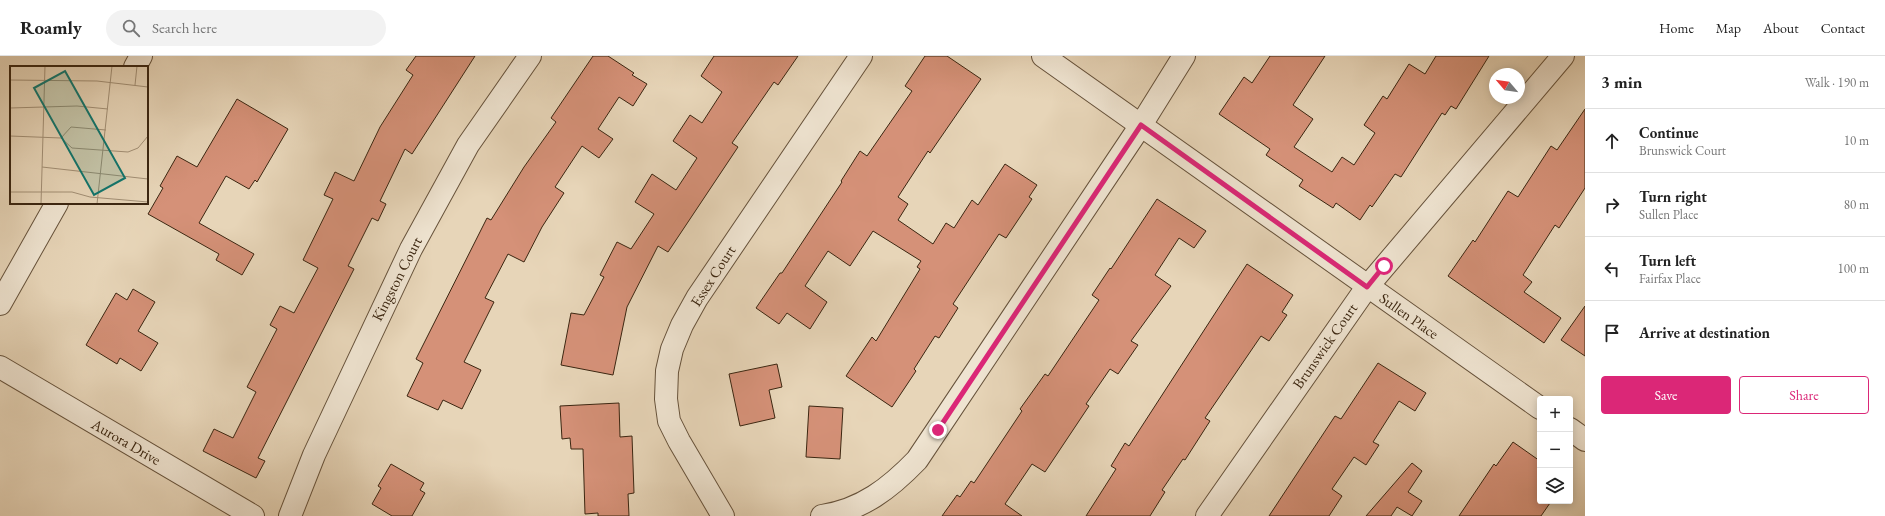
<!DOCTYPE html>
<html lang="en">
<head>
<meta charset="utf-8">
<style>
  :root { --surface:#fff; --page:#f2f2f2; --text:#222; --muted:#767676; --line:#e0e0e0; --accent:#db2777 }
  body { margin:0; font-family:"EB Garamond",serif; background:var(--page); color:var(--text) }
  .controls { position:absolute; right:12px; bottom:12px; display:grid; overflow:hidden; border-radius:4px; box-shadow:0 2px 10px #0003 }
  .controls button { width:36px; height:36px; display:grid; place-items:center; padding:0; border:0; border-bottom:1px solid var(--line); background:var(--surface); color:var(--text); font:20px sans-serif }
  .compass { position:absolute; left:1489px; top:12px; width:36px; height:36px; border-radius:50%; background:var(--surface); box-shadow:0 2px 10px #0003; rotate:299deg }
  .stop { position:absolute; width:12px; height:12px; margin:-9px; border:3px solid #db2777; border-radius:50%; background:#fff }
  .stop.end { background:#db2777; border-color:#fff; box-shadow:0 1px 4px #0008 }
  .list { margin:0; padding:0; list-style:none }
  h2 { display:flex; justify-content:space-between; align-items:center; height:52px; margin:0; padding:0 16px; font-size:17px }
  h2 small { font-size:13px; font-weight:400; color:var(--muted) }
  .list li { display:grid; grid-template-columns:26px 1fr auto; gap:12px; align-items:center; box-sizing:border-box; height:64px; padding:0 16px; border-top:1px solid var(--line) }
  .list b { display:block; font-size:15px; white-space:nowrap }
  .list p { margin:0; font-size:13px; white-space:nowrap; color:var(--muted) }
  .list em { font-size:13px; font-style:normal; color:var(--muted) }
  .actions { display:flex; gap:8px; padding:12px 16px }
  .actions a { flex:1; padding:9px 0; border:1px solid var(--accent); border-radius:4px; text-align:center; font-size:14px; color:var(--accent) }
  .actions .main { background:var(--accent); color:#fff }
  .icon { flex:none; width:22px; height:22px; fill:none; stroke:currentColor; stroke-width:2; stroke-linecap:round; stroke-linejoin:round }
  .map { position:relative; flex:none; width:1585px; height:460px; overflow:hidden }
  header { display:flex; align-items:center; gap:24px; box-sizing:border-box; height:56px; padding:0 20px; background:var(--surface); border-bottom:1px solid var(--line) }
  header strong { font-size:19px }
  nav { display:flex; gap:22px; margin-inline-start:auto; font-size:14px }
  .search { width:280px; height:36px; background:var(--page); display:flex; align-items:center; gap:10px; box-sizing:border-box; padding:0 14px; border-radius:22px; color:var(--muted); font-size:15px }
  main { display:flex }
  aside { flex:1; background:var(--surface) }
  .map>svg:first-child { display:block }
</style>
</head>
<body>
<header>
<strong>Roamly</strong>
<div class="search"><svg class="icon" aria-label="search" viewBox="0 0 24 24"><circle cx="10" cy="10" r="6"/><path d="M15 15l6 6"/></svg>Search here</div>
<nav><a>Home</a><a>Map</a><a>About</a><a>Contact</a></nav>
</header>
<main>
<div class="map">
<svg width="1585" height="460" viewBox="0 0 1585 460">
  <rect width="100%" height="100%" fill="#e7d5b8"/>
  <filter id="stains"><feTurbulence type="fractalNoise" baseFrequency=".005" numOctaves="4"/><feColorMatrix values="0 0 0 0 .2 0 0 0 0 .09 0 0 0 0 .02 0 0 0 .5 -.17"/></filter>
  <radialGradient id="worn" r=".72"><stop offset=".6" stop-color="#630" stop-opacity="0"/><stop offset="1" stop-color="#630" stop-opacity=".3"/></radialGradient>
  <g fill="#d59178" stroke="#3b2611">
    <path d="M 416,0 L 475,0 L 412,98 L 405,93 L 380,145 L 386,148 L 378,165 L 372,162 L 348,210 L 354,213 L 258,402 L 265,405 L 256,422 L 203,395 L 214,373 L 233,382 L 256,336 L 247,331 L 277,273 L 270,269 L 280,250 L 294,257 L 318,212 L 303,204 L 333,143 L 324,139 L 335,116 L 354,125 L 380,71 L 413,19 L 406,14 Z"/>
    <path d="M 593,0 L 608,0 L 634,17 L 632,19 L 647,28 L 633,50 L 619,41 L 598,73 L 613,83 L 599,102 L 582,90 L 555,131 L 564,137 L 542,171 L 524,206 L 508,198 L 485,242 L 494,246 L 464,306 L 481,314 L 462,353 L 443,344 L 438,354 L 407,340 L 423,307 L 416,303 L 487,162 L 491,164 L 524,111 L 556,66 L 551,62 Z"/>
    <path d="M 714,0 L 798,0 L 778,29 L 774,26 L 732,87 L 738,91 L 668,196 L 658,190 L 627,251 L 613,319 L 561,309 L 571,257 L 584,259 L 604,221 L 600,219 L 617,186 L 631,193 L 654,158 L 635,146 L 652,118 L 676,134 L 697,102 L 673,85 L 690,59 L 702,67 L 722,36 L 701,20 Z"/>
    <path d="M 925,0 L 947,0 L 981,23 L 930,97 L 928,95 L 898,141 L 908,148 L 898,164 L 933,188 L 946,167 L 954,172 L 972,144 L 978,149 L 1005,108 L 1037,129 L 1029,141 L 1032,143 L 1006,182 L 999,178 L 953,248 L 958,252 L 939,282 L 935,280 L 914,313 L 916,315 L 892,351 L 846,320 L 872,281 L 876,285 L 920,213 L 917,211 L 921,205 L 873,175 L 850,210 L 828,195 L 805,230 L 827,246 L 810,273 L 787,257 L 779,268 L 756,252 L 780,217 L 782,217 L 842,126 L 841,125 L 860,95 L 867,100 L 912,35 L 905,30 Z"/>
    <path d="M 1270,0 L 1325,0 L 1293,49 L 1313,63 L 1294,91 L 1332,116 L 1342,101 L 1354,109 L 1375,77 L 1364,69 L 1383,40 L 1387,43 L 1409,8 L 1425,18 L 1436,0 L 1489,0 L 1456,53 L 1451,50 L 1445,59 L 1442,57 L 1401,121 L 1395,118 L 1372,151 L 1370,149 L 1360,164 L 1336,147 L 1333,152 L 1299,130 L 1303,124 L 1266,99 L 1270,93 L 1219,58 L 1244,21 L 1252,27 Z"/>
    <path d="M 237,43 L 288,73 L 257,126 L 255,124 L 249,133 L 226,120 L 199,167 L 254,198 L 242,219 L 216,204 L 219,198 L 148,158 L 163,132 L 160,130 L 177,100 L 197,111 Z"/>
    <path d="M 1585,53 L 1585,132 L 1559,172 L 1555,169 L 1523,219 L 1532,226 L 1524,236 L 1561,262 L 1544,287 L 1448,220 L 1473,184 L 1475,186 L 1508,135 L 1518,141 L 1551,90 L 1557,94 Z"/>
    <path d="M 1157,143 L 1206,175 L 1194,192 L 1179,182 L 1155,219 L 1171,230 L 1131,285 L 1138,289 L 1118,318 L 1110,313 L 1086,348 L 1089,350 L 1045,416 L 1032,408 L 1005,448 L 1022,460 L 942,460 L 957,439 L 960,441 L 971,425 L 974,427 L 1022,355 L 1020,353 L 1045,318 L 1048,320 L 1099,244 L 1092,239 L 1110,212 L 1111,213 Z"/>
    <path d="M 1247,208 L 1293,239 L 1282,256 L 1287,259 L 1269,285 L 1261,280 L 1205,362 L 1210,365 L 1185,404 L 1183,403 L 1162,434 L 1165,436 L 1150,460 L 1086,460 L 1116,413 L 1111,410 L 1125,387 L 1129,390 Z"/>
    <path d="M 133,233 L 155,246 L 138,275 L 158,287 L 141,315 L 120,302 L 117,308 L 86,289 L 116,237 L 127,244 Z"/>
    <path d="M 1585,250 L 1585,300 L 1561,284 Z"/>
    <path d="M 1378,307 L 1426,337 L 1415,355 L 1399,345 L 1373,386 L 1379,389 L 1366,409 L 1354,401 L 1332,433 L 1342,440 L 1329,460 L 1269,460 L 1335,360 L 1341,363 Z"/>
    <path d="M 777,308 L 782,331 L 769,334 L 775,362 L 740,370 L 729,318 Z"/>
    <path d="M 619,347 L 620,381 L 632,380 L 634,437 L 628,438 L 629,460 L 598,460 L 598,457 L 585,458 L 583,393 L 571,393 L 570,382 L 562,383 L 560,350 Z"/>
    <path d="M 809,350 L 843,352 L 840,403 L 806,401 Z"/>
    <path d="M 1513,386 L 1540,405 L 1540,445 L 1550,447 L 1541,460 L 1459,460 L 1494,408 L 1496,410 Z"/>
    <path d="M 1412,407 L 1422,415 L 1408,436 L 1422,445 L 1412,460 L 1397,451 L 1391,460 L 1366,460 Z"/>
    <path d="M 391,408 L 424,427 L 420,434 L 425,437 L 412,460 L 392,460 L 372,448 L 381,432 L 378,430 Z"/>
  </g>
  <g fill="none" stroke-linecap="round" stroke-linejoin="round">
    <g stroke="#66523b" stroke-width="24">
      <g id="minor">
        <path d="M 1043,0 L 1540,352"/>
        <path d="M 135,11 L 141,0"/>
        <path d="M 0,248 L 57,147"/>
        <path d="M 0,311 L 253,460"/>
        <path d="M 1570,373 L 1585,384"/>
        <path d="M 290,460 L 314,399 L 411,193 L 468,89 L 530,0"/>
        <path d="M 723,460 L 679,385 L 669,365 L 666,343 L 667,315 L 672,293 L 682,269 L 697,242 L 861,0"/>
        <path d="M 822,460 C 862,454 890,432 917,404 L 1141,69 L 1184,0"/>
        <path d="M 1207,460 L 1367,231 L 1563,0"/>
      </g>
    </g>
    <use href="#minor" stroke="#efe4d1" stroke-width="22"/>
  </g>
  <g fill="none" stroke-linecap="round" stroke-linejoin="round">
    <path stroke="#db2777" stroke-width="5" d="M 938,374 L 1141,69 L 1367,231 L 1384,210"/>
  </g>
  <g text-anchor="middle" stroke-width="3.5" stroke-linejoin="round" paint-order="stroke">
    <g font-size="15" fill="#3b2611" stroke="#efe4d1">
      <text transform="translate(713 220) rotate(-57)" y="5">Essex Court</text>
      <text transform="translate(397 223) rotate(-63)" y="5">Kingston Court</text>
      <text transform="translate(1409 260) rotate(35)" y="5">Sullen Place</text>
      <text transform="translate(1325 290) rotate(-55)" y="5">Brunswick Court</text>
      <text transform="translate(126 386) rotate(30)" y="5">Aurora Drive</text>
    </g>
  </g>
  <g transform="translate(10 10)">
    <rect width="138" height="138" fill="#e7d5b8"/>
    <path fill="none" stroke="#a28f75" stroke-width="1" d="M 0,14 L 87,15 L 138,21M 125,19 L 127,0M 0,42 L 67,40 L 98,43M 0,70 L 51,72 L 62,82 L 118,86 L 128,82 L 138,70M 51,72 L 61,61 L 96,64M 32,101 L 138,113M 0,126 L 62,126 L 80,131 L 138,136M 31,138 L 35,0M 87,138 L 102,0"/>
    <path fill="#0f766e" fill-opacity="0.15" stroke="#0f766e" stroke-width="2" d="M 55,5 L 115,112 L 84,129 L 24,22 Z"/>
    <rect width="138" height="138" fill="none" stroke="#3b2611" stroke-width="2"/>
  </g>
  <rect width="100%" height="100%" filter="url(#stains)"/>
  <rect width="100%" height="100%" fill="url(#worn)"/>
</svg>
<div class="controls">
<button>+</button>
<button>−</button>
<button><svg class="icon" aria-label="layers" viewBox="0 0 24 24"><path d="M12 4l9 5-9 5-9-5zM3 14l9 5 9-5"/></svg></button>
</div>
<svg class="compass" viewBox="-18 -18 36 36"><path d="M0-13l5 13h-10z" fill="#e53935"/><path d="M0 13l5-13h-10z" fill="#767676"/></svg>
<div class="stop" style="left:1384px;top:210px"></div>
<div class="stop end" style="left:938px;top:374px"></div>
</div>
<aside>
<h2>3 min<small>Walk · 190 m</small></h2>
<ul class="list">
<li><svg class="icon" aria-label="ahead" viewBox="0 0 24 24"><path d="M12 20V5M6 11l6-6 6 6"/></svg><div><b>Continue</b><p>Brunswick Court</p></div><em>10 m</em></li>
<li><svg class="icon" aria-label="right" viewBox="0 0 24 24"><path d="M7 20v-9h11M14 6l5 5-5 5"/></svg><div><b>Turn right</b><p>Sullen Place</p></div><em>80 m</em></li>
<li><svg class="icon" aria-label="left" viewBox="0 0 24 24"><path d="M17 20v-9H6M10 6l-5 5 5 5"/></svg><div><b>Turn left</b><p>Fairfax Place</p></div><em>100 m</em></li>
<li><svg class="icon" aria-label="arrive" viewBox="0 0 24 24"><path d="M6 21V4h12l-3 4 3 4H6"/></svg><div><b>Arrive at destination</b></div></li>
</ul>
<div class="actions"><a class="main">Save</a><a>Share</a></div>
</aside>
</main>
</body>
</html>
